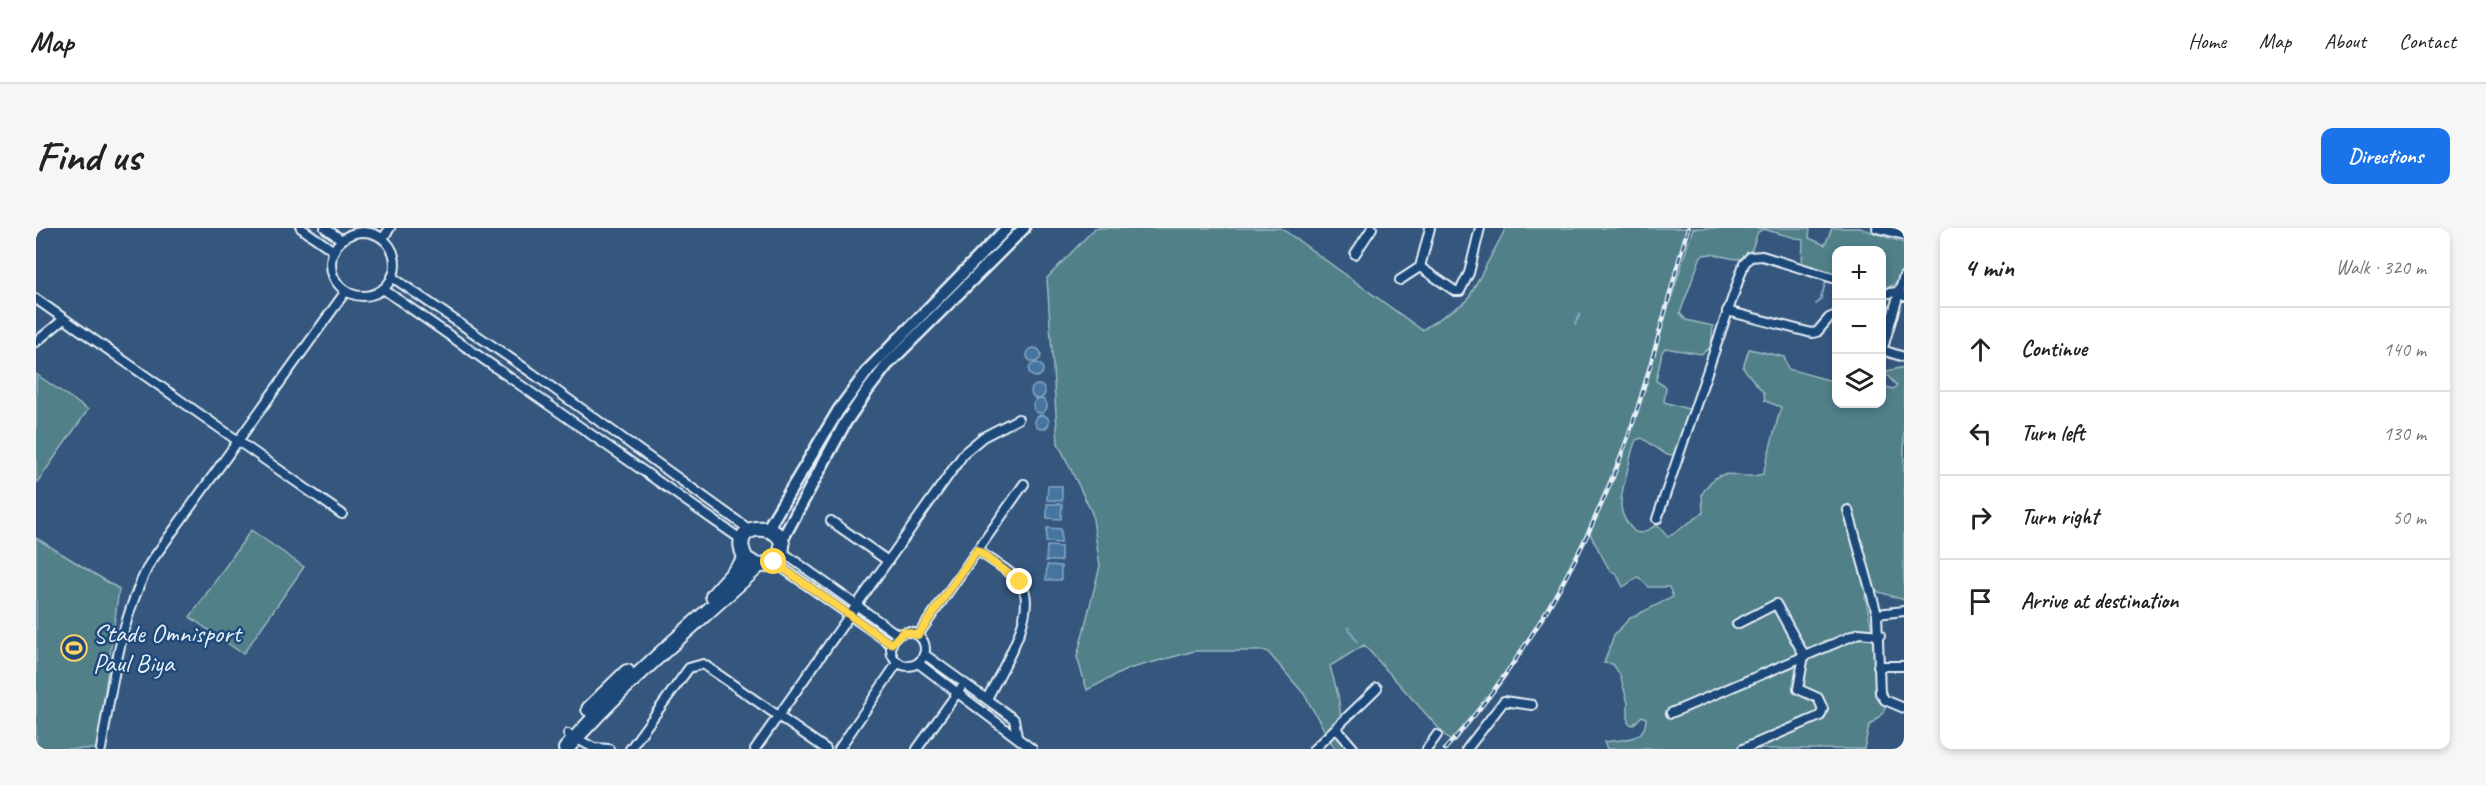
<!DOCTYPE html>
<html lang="en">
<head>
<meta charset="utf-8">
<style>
  :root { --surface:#fff; --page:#f6f6f6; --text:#222; --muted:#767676; --line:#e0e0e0; --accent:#1a73e8 }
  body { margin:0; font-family:Caveat,sans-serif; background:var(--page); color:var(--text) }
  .controls { position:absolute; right:18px; top:18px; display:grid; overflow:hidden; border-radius:12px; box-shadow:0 3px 9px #0003 }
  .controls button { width:54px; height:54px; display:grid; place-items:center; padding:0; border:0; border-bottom:2px solid var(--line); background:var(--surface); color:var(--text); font:30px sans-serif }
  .stop { position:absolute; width:18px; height:18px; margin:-14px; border:4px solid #ffd54a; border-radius:50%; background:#fff }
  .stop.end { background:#ffd54a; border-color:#fff; box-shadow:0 2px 6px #0008 }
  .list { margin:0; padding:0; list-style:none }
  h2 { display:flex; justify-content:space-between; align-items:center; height:78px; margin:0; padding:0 24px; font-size:26px }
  h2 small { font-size:20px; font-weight:400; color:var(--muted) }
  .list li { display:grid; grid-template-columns:39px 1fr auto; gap:18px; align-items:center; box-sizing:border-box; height:84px; padding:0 24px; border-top:2px solid var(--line) }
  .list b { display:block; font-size:22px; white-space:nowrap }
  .list em { font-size:20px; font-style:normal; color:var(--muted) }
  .icon { flex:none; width:33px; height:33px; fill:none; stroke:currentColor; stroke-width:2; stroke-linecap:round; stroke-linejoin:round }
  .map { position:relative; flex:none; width:1868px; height:521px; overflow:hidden; border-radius:12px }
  header { display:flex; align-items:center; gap:36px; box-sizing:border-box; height:84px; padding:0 30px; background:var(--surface); border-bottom:2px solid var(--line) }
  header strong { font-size:28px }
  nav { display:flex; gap:33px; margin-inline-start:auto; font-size:21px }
  .intro { display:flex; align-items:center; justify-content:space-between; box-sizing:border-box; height:144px; padding:0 36px }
  h1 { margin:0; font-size:42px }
  .button { padding:15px 27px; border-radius:12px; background:var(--accent); color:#fff; font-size:21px; font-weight:700 }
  main { display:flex; gap:36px; padding:0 36px }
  aside { flex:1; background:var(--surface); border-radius:12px; box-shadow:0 3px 9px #0003 }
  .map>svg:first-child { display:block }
</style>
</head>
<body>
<header>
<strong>Map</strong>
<nav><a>Home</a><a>Map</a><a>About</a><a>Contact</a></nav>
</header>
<div class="intro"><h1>Find us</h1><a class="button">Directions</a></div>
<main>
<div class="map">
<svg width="1868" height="521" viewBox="0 0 1868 521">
  <rect width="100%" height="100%" fill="#35577e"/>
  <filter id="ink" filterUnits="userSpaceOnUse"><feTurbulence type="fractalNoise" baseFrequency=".0167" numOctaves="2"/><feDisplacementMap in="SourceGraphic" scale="12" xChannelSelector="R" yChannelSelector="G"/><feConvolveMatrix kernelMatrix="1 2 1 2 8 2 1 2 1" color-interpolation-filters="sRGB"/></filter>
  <g filter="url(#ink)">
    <g fill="#518089" stroke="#9cb8c0" stroke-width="1.5">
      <path d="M 1059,0 L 1245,0 L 1386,102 L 1431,73 L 1470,0 L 1652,0 L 1593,206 L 1657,0 L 1774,0 L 1773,10 L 1789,17 L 1796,0 L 1824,0 L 1868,15 L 1868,50 C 1862,57 1855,59 1846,59 L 1846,22 L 1800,22 L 1800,46 L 1766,37 L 1767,12 L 1727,1 L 1722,4 C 1719,10 1718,18 1715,23 C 1704,42 1680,20 1665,28 L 1644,85 L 1650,92 L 1677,98 L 1675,119 L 1665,126 L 1629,120 L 1626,124 L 1620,153 L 1630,159 L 1628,174 L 1659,183 L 1642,226 L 1631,227 L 1606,210 L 1600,212 C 1595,223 1594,233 1591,244 C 1585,269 1578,284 1599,304 L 1606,305 L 1621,297 L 1632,309 L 1667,285 L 1666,266 C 1686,231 1701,255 1727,246 L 1745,179 L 1729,173 L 1728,165 L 1707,140 L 1713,121 L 1748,129 L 1752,141 L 1800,154 L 1800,176 L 1846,176 L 1846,158 L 1857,161 L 1861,158 L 1850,146 L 1851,143 L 1868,139 L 1868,372 L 1840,363 L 1832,364 L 1829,368 L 1838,411 L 1841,448 L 1850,473 L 1848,484 L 1833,498 L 1828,521 L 1571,521 L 1568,514 C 1585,511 1610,515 1610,490 L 1606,488 L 1597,497 L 1592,495 L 1592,475 L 1584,447 L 1577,436 L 1568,435 L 1578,407 L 1594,390 L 1637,369 L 1633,359 L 1613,359 L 1602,349 L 1587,359 L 1580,345 L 1574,343 L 1553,304 L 1588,219 C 1573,249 1562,281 1547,312 C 1512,383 1469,455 1415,514 L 1328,417 L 1294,438 L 1302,467 L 1309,521 L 1299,521 L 1268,466 L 1231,423 L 1159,423 L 1092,441 L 1051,462 L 1041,429 L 1064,338 L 1056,285 L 1022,215 L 1011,50 Z"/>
      <path d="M 0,146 L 52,182 L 0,256 Z"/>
      <path d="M 215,302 L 268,339 L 207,426 L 154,389 Z"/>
      <path d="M 0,310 L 83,361 L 61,521 L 0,521 Z"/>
    </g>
    <g fill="#4474a0" stroke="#86a6c3" stroke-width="1.5">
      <circle cx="998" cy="127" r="7"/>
      <circle cx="1000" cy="142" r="7"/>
      <circle cx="1002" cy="164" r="7"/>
      <circle cx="1004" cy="178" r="7"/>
      <circle cx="1006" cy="194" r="7"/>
      <path d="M 1012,258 L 1026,258 L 1026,273 L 1011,272 Z"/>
      <path d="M 1011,276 L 1026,276 L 1025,291 L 1011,290 Z"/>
      <path d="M 1011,300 L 1025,301 L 1025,315 L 1010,314 Z"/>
      <path d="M 1011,318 L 1025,319 L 1025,333 L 1010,333 Z"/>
      <path d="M 1011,337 L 1025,338 L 1025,352 L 1010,352 Z"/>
    </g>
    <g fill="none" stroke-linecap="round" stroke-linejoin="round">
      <g stroke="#86a6c3" stroke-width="2">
        <path d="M 1780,76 L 1784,73 L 1791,50"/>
        <path d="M 1539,96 L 1544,86"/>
        <path d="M 1312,399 L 1321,414"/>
      </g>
      <g stroke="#e8f1f8" stroke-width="12">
        <g id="street">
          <path d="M 265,0 L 298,23"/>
          <path d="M 289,0 L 306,12"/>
          <path d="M 1841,0 L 1868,7"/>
          <circle cx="327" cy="36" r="32"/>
          <path d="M 347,10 L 354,0"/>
          <path d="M 1319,26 L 1336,0"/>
          <path d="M 1384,39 L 1419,63 L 1424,63 L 1433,45 L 1444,0"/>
          <path d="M 356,49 L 496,145 L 714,302"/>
          <path d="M 1364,52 L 1384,39 L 1394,0"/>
          <path d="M 347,61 L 706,312"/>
          <path d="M 1846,66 L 1861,64 L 1868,68"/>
          <path d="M 0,71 L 306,286"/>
          <path d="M 1691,83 L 1776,105 L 1781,104 L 1793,90 L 1800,87"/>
          <path d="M 0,114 L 28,91"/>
          <path d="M 1846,122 L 1868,129"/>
          <path d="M 1846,123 L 1868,48"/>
          <path d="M 1812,282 L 1841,386 L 1844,465 L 1849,472 L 1868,480"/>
          <path d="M 1621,291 L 1708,36 L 1714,29 L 1726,28 L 1800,51"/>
          <path d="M 795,293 L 852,333"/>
          <path d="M 941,322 C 954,332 976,343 985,356 C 1004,383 963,446 951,471"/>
          <path d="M 745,323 L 862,407"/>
          <path d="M 738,334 L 855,416"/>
          <path d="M 1841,386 L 1868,383"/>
          <path d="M 1701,396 L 1740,376 L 1768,427 L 1762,461 L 1782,470 L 1787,481 L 1784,488 L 1707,521"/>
          <circle cx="872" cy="421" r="17"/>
          <path d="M 882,407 L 988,256"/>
          <path d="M 888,426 L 978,491 L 981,509"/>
          <path d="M 882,435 L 996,521"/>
          <path d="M 1842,438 L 1868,438"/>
          <path d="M 1635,485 L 1823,405 L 1844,407"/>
          <path d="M 1300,500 L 1318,521"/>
          <path d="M 532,506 L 558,520 L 573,521"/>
          <path d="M 65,521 C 76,458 84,391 114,335 L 310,63"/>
          <path d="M 594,521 L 653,440 L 667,436 L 790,521"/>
          <path d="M 719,521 L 929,224 L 947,209 L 982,191"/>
          <path d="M 803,521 L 862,434"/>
          <path d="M 881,521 L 924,461"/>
          <path d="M 1278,521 L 1341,460"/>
          <path d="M 1391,521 L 1401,507"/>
          <path d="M 1431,521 L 1468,473 L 1496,477"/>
        </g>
      </g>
      <g stroke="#e8f1f8" stroke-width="15">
        <g id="secondary">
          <path d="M 732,300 L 802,183 L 833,141 L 971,0"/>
          <path d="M 745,314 L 809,195 L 831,163 L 851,137 L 988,0"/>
        </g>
      </g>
      <g stroke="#e8f1f8" stroke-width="18">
        <g id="highway">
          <path d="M 677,368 L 710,331"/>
          <path d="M 553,481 L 591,444"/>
          <path d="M 530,521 C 588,454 657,398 722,338 L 738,334 C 772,296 685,285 710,331 L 722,338"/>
        </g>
      </g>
      <use href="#street" stroke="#1f4a7a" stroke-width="8"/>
      <use href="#secondary" stroke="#1f4a7a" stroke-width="10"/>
      <use href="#highway" stroke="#1f4a7a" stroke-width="14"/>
      <g stroke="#e8f1f8" stroke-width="4.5">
        <path id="rail" d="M 1409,521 C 1488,435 1553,320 1592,209 C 1616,141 1632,69 1652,0"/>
      </g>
      <use href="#rail" stroke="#1f4a7a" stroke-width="2" stroke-dasharray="7" stroke-linecap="butt"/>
    </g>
  </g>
  <g fill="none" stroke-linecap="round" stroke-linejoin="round" filter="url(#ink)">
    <path stroke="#ffd54a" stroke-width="8" d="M 738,334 L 855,416 L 867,404 L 882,407 L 941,322 L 984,354"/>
  </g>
  <defs>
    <g id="stadium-ring" transform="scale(1.35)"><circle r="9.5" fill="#1f4a7a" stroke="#ffd166" stroke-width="1.5"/><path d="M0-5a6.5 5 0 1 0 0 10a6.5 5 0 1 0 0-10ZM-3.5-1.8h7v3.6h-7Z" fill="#ffd166"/></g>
  </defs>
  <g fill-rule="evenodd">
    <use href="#stadium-ring" x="38" y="420"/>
  </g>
  <g text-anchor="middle" stroke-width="5" stroke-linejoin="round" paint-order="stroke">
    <g font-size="26" fill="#e8f1f8" stroke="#1f4a7a" text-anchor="start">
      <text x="57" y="414">Stade Omnisport<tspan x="57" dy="30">Paul Biya</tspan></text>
    </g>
  </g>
</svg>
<div class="controls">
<button>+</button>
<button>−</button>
<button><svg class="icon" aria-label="layers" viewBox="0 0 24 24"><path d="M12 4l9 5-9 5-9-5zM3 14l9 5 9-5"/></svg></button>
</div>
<div class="stop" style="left:738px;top:334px"></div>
<div class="stop end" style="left:984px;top:354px"></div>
</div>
<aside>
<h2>4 min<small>Walk · 320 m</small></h2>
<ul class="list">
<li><svg class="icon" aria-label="ahead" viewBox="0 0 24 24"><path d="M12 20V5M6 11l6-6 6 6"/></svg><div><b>Continue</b></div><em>140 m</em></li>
<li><svg class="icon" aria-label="left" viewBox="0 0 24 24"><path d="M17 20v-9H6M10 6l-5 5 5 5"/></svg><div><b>Turn left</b></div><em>130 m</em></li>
<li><svg class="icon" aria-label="right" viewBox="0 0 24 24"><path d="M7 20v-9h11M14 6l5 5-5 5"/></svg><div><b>Turn right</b></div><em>50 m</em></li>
<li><svg class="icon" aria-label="arrive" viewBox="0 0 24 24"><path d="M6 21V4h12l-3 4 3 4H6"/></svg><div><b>Arrive at destination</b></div></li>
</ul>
</aside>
</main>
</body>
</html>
